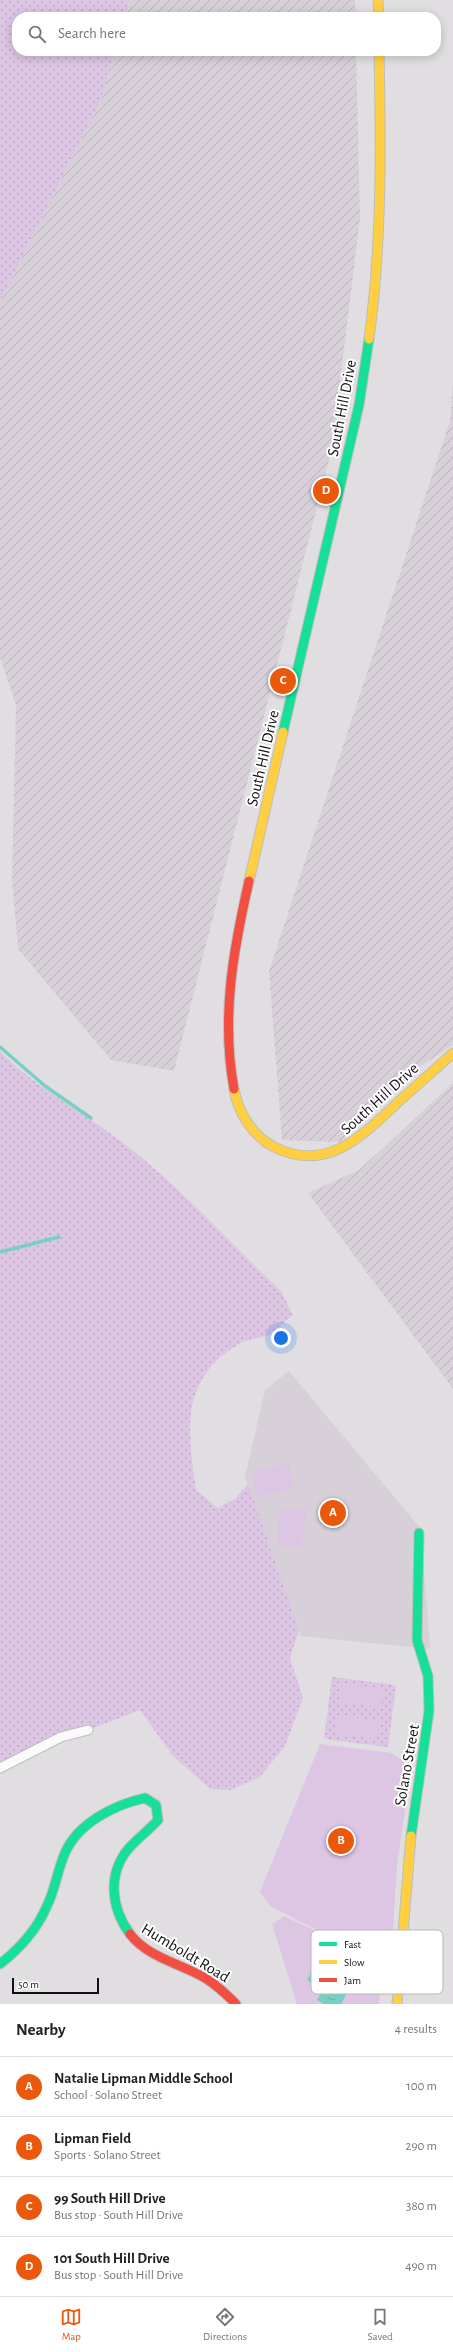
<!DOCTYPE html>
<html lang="en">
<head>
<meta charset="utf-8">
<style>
  :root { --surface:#fff; --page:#f6f6f6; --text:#222; --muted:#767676; --line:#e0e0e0; --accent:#ea580c }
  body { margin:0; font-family:"Alegreya Sans",sans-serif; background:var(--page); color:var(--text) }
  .scale { position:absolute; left:12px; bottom:10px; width:87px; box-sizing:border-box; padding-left:4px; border:2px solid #121012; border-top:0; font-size:11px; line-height:14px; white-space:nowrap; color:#121012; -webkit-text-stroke:3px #fff; paint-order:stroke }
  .you { position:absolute; left:281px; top:1338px; width:14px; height:14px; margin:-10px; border:3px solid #fff; border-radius:50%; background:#1a73e8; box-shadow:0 0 0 6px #1a73e833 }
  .badge { display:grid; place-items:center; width:26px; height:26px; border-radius:50%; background:var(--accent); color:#fff; font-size:13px; font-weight:700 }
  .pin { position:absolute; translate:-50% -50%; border:2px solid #fff; box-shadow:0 1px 4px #0006 }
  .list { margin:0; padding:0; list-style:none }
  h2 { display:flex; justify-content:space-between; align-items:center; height:52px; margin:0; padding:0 16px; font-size:17px }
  h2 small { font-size:13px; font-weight:400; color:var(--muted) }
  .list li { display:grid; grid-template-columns:26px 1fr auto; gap:12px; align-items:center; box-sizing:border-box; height:60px; padding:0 16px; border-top:1px solid var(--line) }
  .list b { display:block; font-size:15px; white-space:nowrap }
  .list p { margin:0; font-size:13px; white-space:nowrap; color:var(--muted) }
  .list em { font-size:13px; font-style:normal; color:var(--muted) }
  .icon { flex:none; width:22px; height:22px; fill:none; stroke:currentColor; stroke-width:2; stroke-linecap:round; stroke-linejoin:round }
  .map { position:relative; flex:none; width:453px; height:2004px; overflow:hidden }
  .search { position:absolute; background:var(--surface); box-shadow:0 2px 10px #0003; left:12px; right:12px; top:12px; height:44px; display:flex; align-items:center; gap:10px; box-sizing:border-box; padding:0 14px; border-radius:16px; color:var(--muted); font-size:15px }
  .sheet { height:292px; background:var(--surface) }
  nav { display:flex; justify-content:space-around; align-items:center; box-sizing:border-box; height:56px; border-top:1px solid var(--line); background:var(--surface); font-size:11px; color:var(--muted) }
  nav a { display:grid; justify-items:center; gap:2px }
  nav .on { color:var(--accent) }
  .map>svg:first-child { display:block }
</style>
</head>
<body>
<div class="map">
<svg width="453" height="2004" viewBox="0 0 453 2004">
  <defs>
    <pattern id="industrial-furrows" width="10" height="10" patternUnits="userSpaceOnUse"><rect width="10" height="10" fill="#d7d0d9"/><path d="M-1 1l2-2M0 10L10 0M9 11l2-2" fill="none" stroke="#b8b2b9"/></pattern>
    <pattern id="green-dots" width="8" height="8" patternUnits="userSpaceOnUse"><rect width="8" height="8" fill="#ddc5e4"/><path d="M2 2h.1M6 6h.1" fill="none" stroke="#bda8c3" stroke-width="1.8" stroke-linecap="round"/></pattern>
    <pattern id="water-ripples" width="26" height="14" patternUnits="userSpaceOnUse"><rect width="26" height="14" fill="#76d1c2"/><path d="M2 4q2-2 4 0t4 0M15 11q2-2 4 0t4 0" fill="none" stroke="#65b2a6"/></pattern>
  </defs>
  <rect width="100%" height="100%" fill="#e1dee2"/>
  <path fill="#d7d0d9" d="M 289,1371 L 421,1529 L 430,1649 L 301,1636 L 245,1477 L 265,1390 Z"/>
  <g fill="url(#industrial-furrows)">
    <path d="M 130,0 L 355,0 L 356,17 L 125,17 Z"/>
    <path d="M 115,51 L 356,51 L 360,217 L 332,448 L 174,1071 L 111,1060 L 18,949 L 12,879 L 16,705 L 0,658 L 0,301 L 101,99 Z"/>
    <path d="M 453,382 L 453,1045 L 407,1075 L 341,1142 L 282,1140 L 269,971 L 450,421 Z"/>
    <path d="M 453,1083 L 453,1389 L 308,1193 L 359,1170 Z"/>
  </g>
  <g fill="url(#green-dots)">
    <path d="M 0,0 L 130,0 L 125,17 L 17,17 L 17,51 L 115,51 L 101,99 L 0,301 Z"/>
    <path d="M 0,1051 C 38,1090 89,1115 131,1149 C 185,1192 231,1244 281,1291 L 293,1315 C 286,1320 279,1329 272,1333 C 261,1339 247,1338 237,1345 C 179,1381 188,1431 196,1490 L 218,1508 L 235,1499 L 248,1484 L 299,1630 L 290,1658 L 303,1698 L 285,1746 L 260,1777 L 231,1790 L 210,1789 L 172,1755 L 140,1710 L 0,1764 Z"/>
    <path d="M 332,1677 L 396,1685 L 388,1747 L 324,1739 Z"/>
  </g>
  <g fill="#ddc5e4">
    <path d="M 289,1463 L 294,1489 L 256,1497 L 251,1472 Z"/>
    <path d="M 280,1508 L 306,1510 L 302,1547 L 277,1545 Z"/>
    <path d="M 342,1683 L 384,1689 L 381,1708 L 339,1702 Z"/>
    <path d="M 338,1715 L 380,1721 L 377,1739 L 336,1734 Z"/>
    <path d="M 320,1744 L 392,1753 L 403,1761 L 411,1771 L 397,1864 L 391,1963 L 372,1958 L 270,1906 L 260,1892 Z"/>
    <path d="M 284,1916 L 316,1931 L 382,1967 L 379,2004 L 297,2004 L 272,1924 Z"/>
  </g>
  <path fill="url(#water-ripples)" d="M 319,1957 L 356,1976 L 341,2004 L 324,2004 L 317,2000 L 323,1989 L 307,1980 Z"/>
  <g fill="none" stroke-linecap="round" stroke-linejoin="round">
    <g stroke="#76d1c2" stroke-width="3.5">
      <path d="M 0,1047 L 45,1086 L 91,1118"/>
      <path d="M 0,1252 L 59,1237"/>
    </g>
    <g stroke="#bfbdbf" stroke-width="11">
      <path id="street" d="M 0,1768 L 61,1737 L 88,1730"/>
    </g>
    <g stroke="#bfbdbf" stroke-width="11">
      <g id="fast">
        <path d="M 283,732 L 359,405 L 369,339"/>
        <path d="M 411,1836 L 429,1711 L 428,1676 L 417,1640 L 419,1533"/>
        <path d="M 0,1964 C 19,1949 36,1931 46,1908 C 55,1891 57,1871 65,1853 C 78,1823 114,1805 145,1798 L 156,1805 L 158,1820 C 149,1830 138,1838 129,1848 C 107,1874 111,1908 130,1934"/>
      </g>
    </g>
    <g stroke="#bfbdbf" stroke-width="11">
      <g id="slow">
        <path d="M 378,0 L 379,17"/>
        <path d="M 369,339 C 382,243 381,147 379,51"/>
        <path d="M 249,881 L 283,732"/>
        <path d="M 234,1089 C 238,1113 253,1136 274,1147 C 326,1173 361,1137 396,1104 C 415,1087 434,1070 453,1053"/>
        <path d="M 397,2004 L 411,1836"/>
      </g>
    </g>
    <g stroke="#bfbdbf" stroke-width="11">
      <g id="jam">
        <path d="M 234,1089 C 221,1018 233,951 249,881"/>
        <path d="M 130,1934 C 147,1957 181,1964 205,1978 C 217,1985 226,1994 236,2004"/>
      </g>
    </g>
    <use href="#street" stroke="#fafafb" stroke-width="9"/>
    <use href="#fast" stroke="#16e098" stroke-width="9"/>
    <use href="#slow" stroke="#ffcf43" stroke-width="9"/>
    <use href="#jam" stroke="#f24e42" stroke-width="9"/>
  </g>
  <g text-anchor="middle" stroke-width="4" stroke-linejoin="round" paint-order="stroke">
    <g font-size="16" fill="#121012" stroke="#fff">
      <text transform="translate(341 408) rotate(-79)" y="6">South Hill Drive</text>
      <text transform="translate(262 758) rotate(-77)" y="6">South Hill Drive</text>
      <text transform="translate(379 1098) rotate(-42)" y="6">South Hill Drive</text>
      <text transform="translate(406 1765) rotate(-80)" y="6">Solano Street</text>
      <text transform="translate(186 1952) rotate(31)" y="6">Humboldt Road</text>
    </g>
  </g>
  <rect x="311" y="1930" width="132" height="64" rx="6" fill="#fff" stroke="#b8b7b8" stroke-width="1"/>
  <rect x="319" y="1942" width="18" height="4" fill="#16e098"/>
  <rect x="319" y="1960" width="18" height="4" fill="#ffcf43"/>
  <rect x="319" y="1978" width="18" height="4" fill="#f24e42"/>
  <g font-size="11" fill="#121012">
    <text x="344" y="1948">Fast</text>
    <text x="344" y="1966">Slow</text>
    <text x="344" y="1984">Jam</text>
  </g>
</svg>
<div class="scale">50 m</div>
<div class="you"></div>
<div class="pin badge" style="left:333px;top:1513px">A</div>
<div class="pin badge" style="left:341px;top:1841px">B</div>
<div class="pin badge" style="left:283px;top:681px">C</div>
<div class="pin badge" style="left:326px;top:491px">D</div>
<div class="search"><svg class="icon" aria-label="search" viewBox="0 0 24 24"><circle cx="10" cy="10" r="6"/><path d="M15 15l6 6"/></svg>Search here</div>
</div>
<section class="sheet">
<h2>Nearby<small>4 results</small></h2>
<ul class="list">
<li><span class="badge">A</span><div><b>Natalie Lipman Middle School</b><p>School · Solano Street</p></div><em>100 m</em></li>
<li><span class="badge">B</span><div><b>Lipman Field</b><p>Sports · Solano Street</p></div><em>290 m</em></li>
<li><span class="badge">C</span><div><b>99 South Hill Drive</b><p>Bus stop · South Hill Drive</p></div><em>380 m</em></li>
<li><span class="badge">D</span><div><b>101 South Hill Drive</b><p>Bus stop · South Hill Drive</p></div><em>490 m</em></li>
</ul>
</section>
<nav>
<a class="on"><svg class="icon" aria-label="map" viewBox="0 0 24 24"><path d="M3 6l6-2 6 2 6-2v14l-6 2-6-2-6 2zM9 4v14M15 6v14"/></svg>Map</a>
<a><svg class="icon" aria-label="directions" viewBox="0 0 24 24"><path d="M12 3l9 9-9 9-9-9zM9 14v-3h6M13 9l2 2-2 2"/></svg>Directions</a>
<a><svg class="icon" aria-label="saved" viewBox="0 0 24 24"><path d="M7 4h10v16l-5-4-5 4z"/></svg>Saved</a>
</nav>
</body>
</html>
